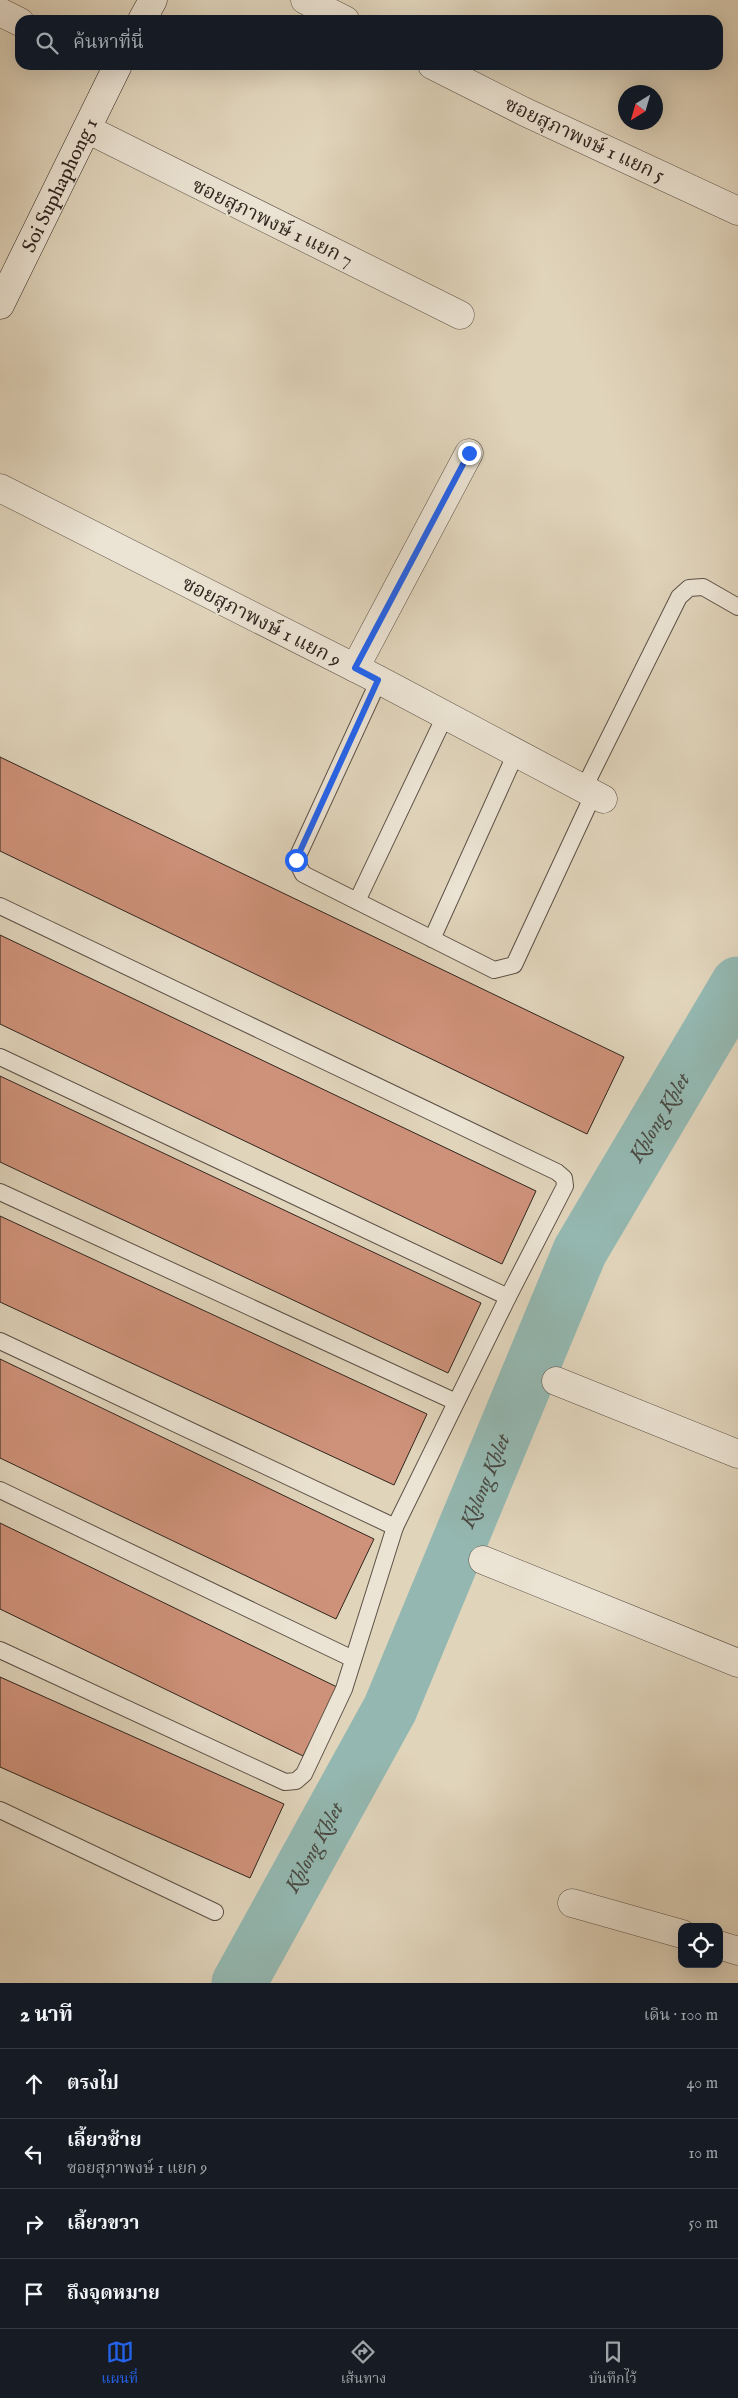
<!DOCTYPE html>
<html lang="th">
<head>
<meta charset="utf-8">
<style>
  :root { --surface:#171b24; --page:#20242c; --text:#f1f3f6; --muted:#9ea1a6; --line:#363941; --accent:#2563eb }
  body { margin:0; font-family:"IM FELL English","Noto Serif Thai",serif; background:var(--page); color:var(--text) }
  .controls { position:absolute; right:15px; bottom:15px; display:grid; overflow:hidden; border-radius:10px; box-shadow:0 5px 20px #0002 }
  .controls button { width:45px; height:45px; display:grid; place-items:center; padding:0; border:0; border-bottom:1px solid var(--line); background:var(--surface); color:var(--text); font:25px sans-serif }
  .compass { position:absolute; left:618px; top:85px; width:45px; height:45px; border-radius:50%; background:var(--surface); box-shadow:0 5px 20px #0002; rotate:217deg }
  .stop { position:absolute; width:15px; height:15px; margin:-11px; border:4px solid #2563eb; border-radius:50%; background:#fff }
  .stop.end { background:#2563eb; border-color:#fff; box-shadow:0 1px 5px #0008 }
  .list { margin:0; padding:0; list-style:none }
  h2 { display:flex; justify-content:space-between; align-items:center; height:65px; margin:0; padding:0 20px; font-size:21px }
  h2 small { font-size:16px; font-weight:400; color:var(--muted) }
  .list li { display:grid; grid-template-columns:32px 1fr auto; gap:15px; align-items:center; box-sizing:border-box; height:70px; padding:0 20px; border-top:1px solid var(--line) }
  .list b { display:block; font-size:19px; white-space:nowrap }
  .list p { margin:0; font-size:16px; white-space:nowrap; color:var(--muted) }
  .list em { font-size:16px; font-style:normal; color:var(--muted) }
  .icon { flex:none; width:28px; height:28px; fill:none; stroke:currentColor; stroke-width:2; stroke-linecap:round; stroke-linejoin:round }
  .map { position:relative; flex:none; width:738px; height:1983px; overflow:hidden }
  .search { position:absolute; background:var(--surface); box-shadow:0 5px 20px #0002; left:15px; right:15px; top:15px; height:55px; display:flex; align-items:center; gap:12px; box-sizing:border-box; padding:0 18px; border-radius:15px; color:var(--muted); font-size:19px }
  .sheet { height:345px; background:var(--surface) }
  nav { display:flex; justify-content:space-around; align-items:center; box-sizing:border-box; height:70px; border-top:1px solid var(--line); background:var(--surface); font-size:14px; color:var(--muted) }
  nav a { display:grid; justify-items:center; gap:2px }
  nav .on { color:var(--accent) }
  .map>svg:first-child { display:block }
</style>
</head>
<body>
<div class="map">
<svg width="738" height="1983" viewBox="0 0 738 1983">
  <rect width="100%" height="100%" fill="#e0d4bb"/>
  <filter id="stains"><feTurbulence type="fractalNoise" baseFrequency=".004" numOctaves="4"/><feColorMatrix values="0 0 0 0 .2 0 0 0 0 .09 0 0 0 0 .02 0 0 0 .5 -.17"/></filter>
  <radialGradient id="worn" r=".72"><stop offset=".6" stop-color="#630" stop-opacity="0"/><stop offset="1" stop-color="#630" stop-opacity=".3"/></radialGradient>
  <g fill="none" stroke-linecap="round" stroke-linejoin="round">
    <path stroke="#94b8b1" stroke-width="55" id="s1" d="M 239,1983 L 390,1709 L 580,1251 L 738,984"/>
  </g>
  <g fill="#ce927a" stroke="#30251f">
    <path d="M 0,757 L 624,1057 L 587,1134 L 0,851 Z"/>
    <path d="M 0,935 L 536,1191 L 502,1264 L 0,1024 Z"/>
    <path d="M 0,1076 L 481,1303 L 448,1373 L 0,1162 Z"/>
    <path d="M 0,1216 L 427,1414 L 394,1485 L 0,1302 Z"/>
    <path d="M 0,1359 L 374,1539 L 336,1619 L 0,1458 Z"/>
    <path d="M 0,1523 L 337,1687 L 303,1756 L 0,1609 Z"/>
    <path d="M 0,1677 L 284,1804 L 250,1878 L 0,1767 Z"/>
  </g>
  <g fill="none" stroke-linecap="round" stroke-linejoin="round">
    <g stroke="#5c5146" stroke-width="18">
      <g id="lane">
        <path d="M 379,680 L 296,860 L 303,874 L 494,970 L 514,965 L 594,793"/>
        <path d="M 584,788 L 679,597 L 689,588 L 703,587 L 738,607"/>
        <path d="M 357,901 L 445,716"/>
        <path d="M 0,906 L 557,1172 L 564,1178 L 565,1186 L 508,1297 L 395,1527 L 344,1689 L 304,1774 L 296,1781 L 285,1782 L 0,1650"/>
        <path d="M 432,939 L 516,753"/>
        <path d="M 0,1057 L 508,1297"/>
        <path d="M 0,1192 L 456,1402"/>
        <path d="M 0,1341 L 395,1527"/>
        <path d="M 0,1490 L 353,1659"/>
        <path d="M 0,1810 L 215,1912"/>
      </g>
    </g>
    <g stroke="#5c5146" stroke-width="29">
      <g id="street">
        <path d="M 305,0 L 345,20"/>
        <path d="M 0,12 L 20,22"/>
        <path d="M 432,65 L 525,112 L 738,211"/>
        <path d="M 87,129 L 460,315"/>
        <path d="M 0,488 L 379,680 L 603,799"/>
        <path d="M 355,668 L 469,453"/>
        <path d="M 556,1381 L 738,1454"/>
        <path d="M 483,1560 L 738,1663"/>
        <path d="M 572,1903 L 682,1934"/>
        <path d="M 719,1945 L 738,1951"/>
      </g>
    </g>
    <g stroke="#30251f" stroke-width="29">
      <g id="secondary">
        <path d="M 142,20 L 153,0"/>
        <path id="s2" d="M 0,305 L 118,65"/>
      </g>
    </g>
    <use href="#lane" stroke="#ebe3d3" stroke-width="16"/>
    <use href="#street" stroke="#ebe3d3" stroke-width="28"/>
    <use href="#secondary" stroke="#ebe3d3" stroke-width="28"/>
  </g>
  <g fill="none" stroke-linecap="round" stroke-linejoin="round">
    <path stroke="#2563eb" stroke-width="6" d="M 296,860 L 378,680 L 355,668 L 469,453"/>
  </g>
  <g text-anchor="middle" stroke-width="4" stroke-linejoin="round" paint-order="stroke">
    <g font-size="20" fill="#30251f" stroke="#ebe3d3">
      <text transform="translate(585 139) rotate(25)" y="7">ซอยสุภาพงษ์ 1 แยก 5</text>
      <text dy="7" stroke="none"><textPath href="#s2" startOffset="134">Soi Suphaphong 1</textPath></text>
      <text transform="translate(273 222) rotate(26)" y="7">ซอยสุภาพงษ์ 1 แยก 7</text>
      <text transform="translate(262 621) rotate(27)" y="7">ซอยสุภาพงษ์ 1 แยก 9</text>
    </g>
    <g font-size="21" font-style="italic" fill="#494a44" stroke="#ebe3d3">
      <text dy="7" stroke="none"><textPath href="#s1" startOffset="964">Khlong Khlet</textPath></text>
      <text dy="7" stroke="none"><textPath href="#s1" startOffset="560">Khlong Khlet</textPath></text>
      <text dy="7" stroke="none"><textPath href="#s1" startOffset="155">Khlong Khlet</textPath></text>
    </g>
  </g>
  <rect width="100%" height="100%" filter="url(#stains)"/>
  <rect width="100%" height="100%" fill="url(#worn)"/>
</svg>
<div class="controls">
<button><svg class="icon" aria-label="locate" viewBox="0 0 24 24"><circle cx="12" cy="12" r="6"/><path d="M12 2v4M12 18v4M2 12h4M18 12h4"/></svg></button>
</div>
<svg class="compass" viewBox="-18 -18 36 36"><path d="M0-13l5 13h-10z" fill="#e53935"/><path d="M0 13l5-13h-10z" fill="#9ea1a6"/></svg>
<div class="stop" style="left:296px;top:860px"></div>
<div class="stop end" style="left:469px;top:453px"></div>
<div class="search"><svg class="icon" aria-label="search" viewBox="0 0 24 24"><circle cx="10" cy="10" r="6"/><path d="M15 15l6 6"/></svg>ค้นหาที่นี่</div>
</div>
<section class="sheet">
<h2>2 นาที<small>เดิน · 100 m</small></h2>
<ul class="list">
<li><svg class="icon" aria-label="ahead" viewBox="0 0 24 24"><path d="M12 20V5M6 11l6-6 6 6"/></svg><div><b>ตรงไป</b></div><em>40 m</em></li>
<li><svg class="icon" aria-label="left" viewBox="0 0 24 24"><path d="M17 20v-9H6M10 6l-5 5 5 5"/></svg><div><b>เลี้ยวซ้าย</b><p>ซอยสุภาพงษ์ 1 แยก 9</p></div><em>10 m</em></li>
<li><svg class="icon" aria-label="right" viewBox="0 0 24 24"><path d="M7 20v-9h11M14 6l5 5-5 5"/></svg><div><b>เลี้ยวขวา</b></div><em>50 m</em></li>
<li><svg class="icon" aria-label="arrive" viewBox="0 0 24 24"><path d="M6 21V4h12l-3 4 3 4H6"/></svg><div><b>ถึงจุดหมาย</b></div></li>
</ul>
</section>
<nav>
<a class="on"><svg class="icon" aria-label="map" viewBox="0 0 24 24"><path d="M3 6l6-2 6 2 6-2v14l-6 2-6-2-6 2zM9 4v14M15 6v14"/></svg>แผนที่</a>
<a><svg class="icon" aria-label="directions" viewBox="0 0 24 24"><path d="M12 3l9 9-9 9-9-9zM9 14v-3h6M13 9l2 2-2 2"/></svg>เส้นทาง</a>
<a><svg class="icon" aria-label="saved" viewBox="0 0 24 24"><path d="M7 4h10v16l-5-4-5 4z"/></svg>บันทึกไว้</a>
</nav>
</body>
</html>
